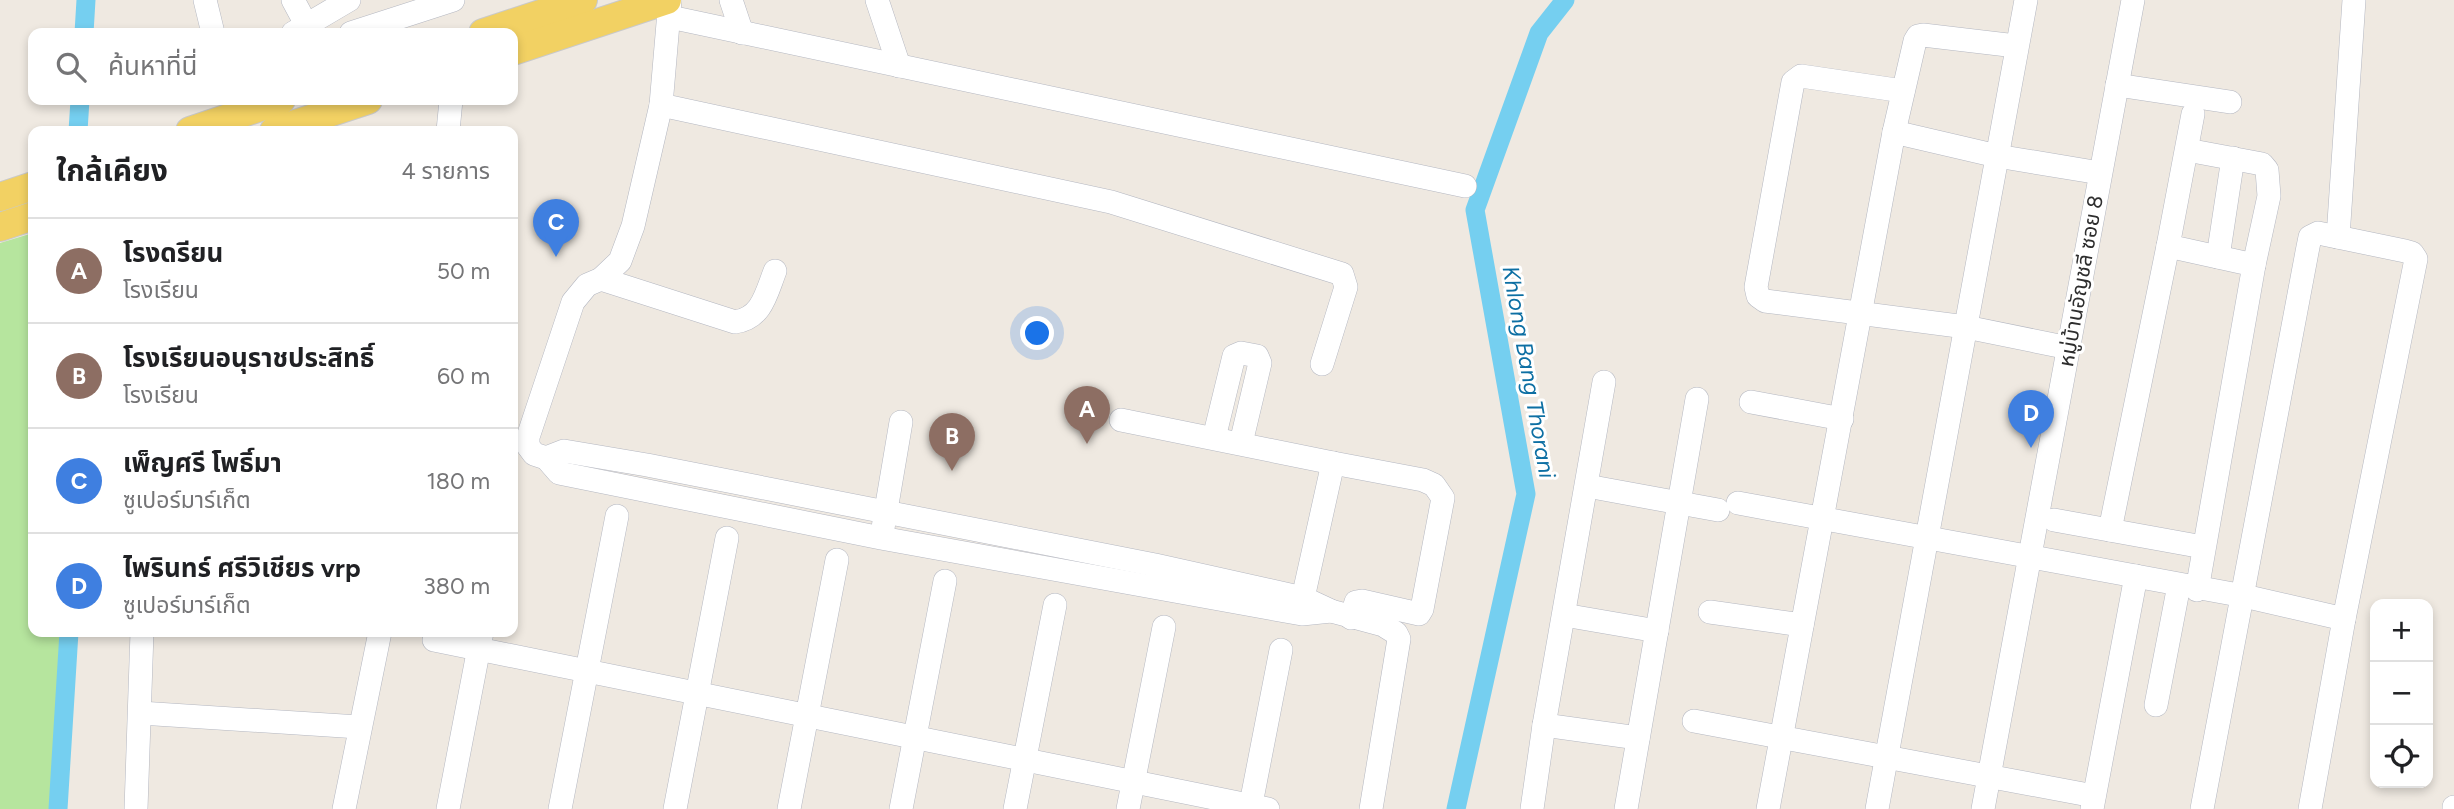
<!DOCTYPE html>
<html lang="th">
<head>
<meta charset="utf-8">
<style>
  :root { --surface:#fff; --page:#f2f2f2; --text:#202124; --muted:#757577; --line:#e0e0e0; --accent:#111827 }
  body { margin:0; font-family:Figtree,"Noto Sans Thai",sans-serif; background:var(--page); color:var(--text) }
  .controls { position:absolute; right:21px; bottom:21px; display:grid; overflow:hidden; border-radius:14px; box-shadow:0 4px 10px #0003 }
  .controls button { width:63px; height:63px; display:grid; place-items:center; padding:0; border:0; border-bottom:2px solid var(--line); background:var(--surface); color:var(--text); font:35px sans-serif }
  .you { position:absolute; left:1038px; top:334px; width:24px; height:24px; margin:-18px; border:5px solid #fff; border-radius:50%; background:#1a73e8; box-shadow:0 0 0 10px #1a73e833 }
  .badge { display:grid; place-items:center; width:46px; height:46px; border-radius:50%; background:var(--accent); color:#fff; font-size:23px; font-weight:700 }
  .pin { position:absolute; translate:-50% -58px; filter:drop-shadow(0 2px 4px #0008) }
  .pin::after { content:''; position:absolute; top:37px; width:24px; height:21px; background:inherit; clip-path:polygon(0 0,100% 0,50% 100%) }
  .list { margin:0; padding:0; list-style:none }
  h2 { display:flex; justify-content:space-between; align-items:center; height:91px; margin:0; padding:0 28px; font-size:30px }
  h2 small { font-size:23px; font-weight:400; color:var(--muted) }
  .list li { display:grid; grid-template-columns:46px 1fr auto; gap:21px; align-items:center; box-sizing:border-box; height:105px; padding:0 28px; border-top:2px solid var(--line) }
  .list b { display:block; font-size:26px; white-space:nowrap }
  .list p { margin:0; font-size:23px; white-space:nowrap; color:var(--muted) }
  .list em { font-size:23px; font-style:normal; color:var(--muted) }
  .icon { flex:none; width:38px; height:38px; fill:none; stroke:currentColor; stroke-width:2; stroke-linecap:round; stroke-linejoin:round }
  .map { position:relative; flex:none; width:2454px; height:809px; overflow:hidden }
  .search { position:absolute; background:var(--surface); box-shadow:0 4px 10px #0003; left:28px; top:28px; width:490px; height:77px; display:flex; align-items:center; gap:18px; box-sizing:border-box; padding:0 24px; border-radius:14px; color:var(--muted); font-size:26px }
  .panel { position:absolute; background:var(--surface); box-shadow:0 4px 10px #0003; left:28px; top:126px; width:490px; height:511px; border-radius:14px }
  .map>svg:first-child { display:block }
</style>
</head>
<body>
<div class="map">
<svg width="2454" height="809" viewBox="0 0 2454 809">
  <rect width="100%" height="100%" fill="#efe9e1"/>
  <path fill="#b6e59e" d="M 33,233 L 33,632 L 60,632 L 53,809 L 0,809 L 0,243 Z"/>
  <g fill="none" stroke-linecap="round" stroke-linejoin="round">
    <g stroke="#75cff0" stroke-width="19">
      <path d="M 84,33 L 86,0"/>
      <path d="M 78,131 L 80,100"/>
      <path d="M 58,809 L 69,632"/>
      <path d="M 1456,809 L 1526,494 L 1475,210 L 1539,33 L 1565,0"/>
    </g>
    <g stroke="#b4b7c1" stroke-width="24">
      <g id="minor">
        <path d="M 205,0 L 213,33"/>
        <path d="M 293,0 L 307,26"/>
        <path d="M 670,0 L 661,105 L 633,226 L 620,261 L 601,279 L 587,285 L 573,302 L 528,437 L 528,446 L 534,454 L 546,458 L 559,473 L 881,538 L 1302,614 L 1331,611"/>
        <path d="M 731,0 L 742,33"/>
        <path d="M 877,0 L 899,66"/>
        <path d="M 670,17 L 1465,186"/>
        <path d="M 293,33 L 349,0"/>
        <path d="M 351,33 L 453,0"/>
        <path d="M 2117,85 L 2230,102"/>
        <path d="M 1903,91 L 1801,76 L 1793,82 L 1756,287 L 1758,296 L 1765,301 L 1966,327 L 2069,348"/>
        <path d="M 661,105 L 1111,202 L 1342,274 L 1346,287 L 1322,364"/>
        <path d="M 2193,114 L 2168,246 L 2254,265 L 2197,590"/>
        <path d="M 448,131 L 451,100"/>
        <path d="M 1894,132 L 1997,156 L 2100,173"/>
        <path d="M 2187,150 L 2262,164 L 2267,170 L 2269,196 L 2254,265"/>
        <path d="M 2338,237 L 2354,0"/>
        <path d="M 2218,257 L 2233,158"/>
        <path d="M 601,279 L 735,322 C 762,318 766,294 775,271"/>
        <path d="M 1751,402 L 1842,419"/>
        <path d="M 1121,420 L 1333,463 L 1303,598"/>
        <path d="M 1214,438 L 1234,356 L 1241,353 L 1257,356 L 1260,363 L 1241,443"/>
        <path d="M 546,458 L 564,451 L 647,465 L 1155,565 L 1303,598 L 1331,611 L 1383,625 L 1396,633 L 1399,639 L 1371,809"/>
        <path d="M 1333,463 L 1423,480 L 1434,485 L 1443,498 L 1422,609 L 1419,614 L 1362,601 L 1356,602 L 1351,618"/>
        <path d="M 1587,486 L 1718,510"/>
        <path d="M 1738,503 L 2244,596 L 2344,619"/>
        <path d="M 2054,520 L 2203,547"/>
        <path d="M 883,528 L 901,422"/>
        <path d="M 2110,530 L 2168,246"/>
        <path d="M 1710,612 L 1802,625"/>
        <path d="M 1564,615 L 1657,631"/>
        <path d="M 434,640 L 1268,809"/>
        <path d="M 2156,705 L 2179,585"/>
        <path d="M 140,713 L 359,727"/>
        <path d="M 1694,721 L 2094,796"/>
        <path d="M 1544,725 L 1638,738"/>
        <path d="M 136,809 L 142,632"/>
        <path d="M 344,809 L 380,632"/>
        <path d="M 448,809 L 482,632"/>
        <path d="M 560,809 L 617,516"/>
        <path d="M 675,809 L 727,538"/>
        <path d="M 789,809 L 837,560"/>
        <path d="M 901,809 L 945,581"/>
        <path d="M 1015,809 L 1055,605"/>
        <path d="M 1128,809 L 1164,627"/>
        <path d="M 1250,809 L 1281,650"/>
        <path d="M 1532,809 L 1544,725 L 1604,382"/>
        <path d="M 1626,809 L 1697,399"/>
        <path d="M 1768,809 L 1894,132 L 1915,41 L 1918,36 L 1923,35 L 2016,46"/>
        <path d="M 1877,809 L 2026,0"/>
        <path d="M 1983,809 L 2133,0"/>
        <path d="M 2092,809 L 2136,576"/>
        <path d="M 2202,809 L 2307,252 L 2310,237 L 2318,233 L 2405,251 L 2412,253 L 2416,259 L 2344,619 L 2310,809"/>
        <path d="M 2454,809 L 2454,807"/>
      </g>
    </g>
    <g stroke="#c9c9c9" stroke-width="30">
      <g id="major">
        <path d="M 483,33 L 583,0"/>
        <path d="M 513,51 L 667,0"/>
        <path d="M 190,131 L 281,100"/>
        <path d="M 274,131 L 368,100"/>
        <path d="M 0,197 L 33,186"/>
        <path d="M 0,227 L 33,216"/>
      </g>
    </g>
    <use href="#minor" stroke="#fff" stroke-width="23"/>
    <use href="#major" stroke="#f2d163" stroke-width="28"/>
  </g>
  <g text-anchor="middle" stroke-width="6" stroke-linejoin="round" paint-order="stroke">
    <g font-size="21" fill="#2e2e2e" stroke="#fff">
      <text transform="translate(2081 281) rotate(-80)" y="7">หมู่บ้านอัญชลี ซอย 8</text>
    </g>
    <g font-size="23" font-style="italic" fill="#0d6fa3" stroke="#fff">
      <text transform="translate(1529 372) rotate(80)" y="8">Khlong Bang Thorani</text>
    </g>
  </g>
</svg>
<div class="controls">
<button>+</button>
<button>−</button>
<button><svg class="icon" aria-label="locate" viewBox="0 0 24 24"><circle cx="12" cy="12" r="6"/><path d="M12 2v4M12 18v4M2 12h4M18 12h4"/></svg></button>
</div>
<div class="you"></div>
<div class="pin badge" style="left:1087px;top:444px;background:#8d6e63">A</div>
<div class="pin badge" style="left:952px;top:471px;background:#8d6e63">B</div>
<div class="pin badge" style="left:556px;top:257px;background:#3f7fe0">C</div>
<div class="pin badge" style="left:2031px;top:448px;background:#3f7fe0">D</div>
<div class="search"><svg class="icon" aria-label="search" viewBox="0 0 24 24"><circle cx="10" cy="10" r="6"/><path d="M15 15l6 6"/></svg>ค้นหาที่นี่</div>
<section class="panel">
<h2>ใกล้เคียง<small>4 รายการ</small></h2>
<ul class="list">
<li><span class="badge" style="background:#8d6e63">A</span><div><b>โรงดรียน</b><p>โรงเรียน</p></div><em>50 m</em></li>
<li><span class="badge" style="background:#8d6e63">B</span><div><b>โรงเรียนอนุราชประสิทธิ์</b><p>โรงเรียน</p></div><em>60 m</em></li>
<li><span class="badge" style="background:#3f7fe0">C</span><div><b>เพ็ญศรี โพธิ์มา</b><p>ซูเปอร์มาร์เก็ต</p></div><em>180 m</em></li>
<li><span class="badge" style="background:#3f7fe0">D</span><div><b>ไพรินทร์ ศรีวิเชียร vrp</b><p>ซูเปอร์มาร์เก็ต</p></div><em>380 m</em></li>
</ul>
</section>
</div>
</body>
</html>
